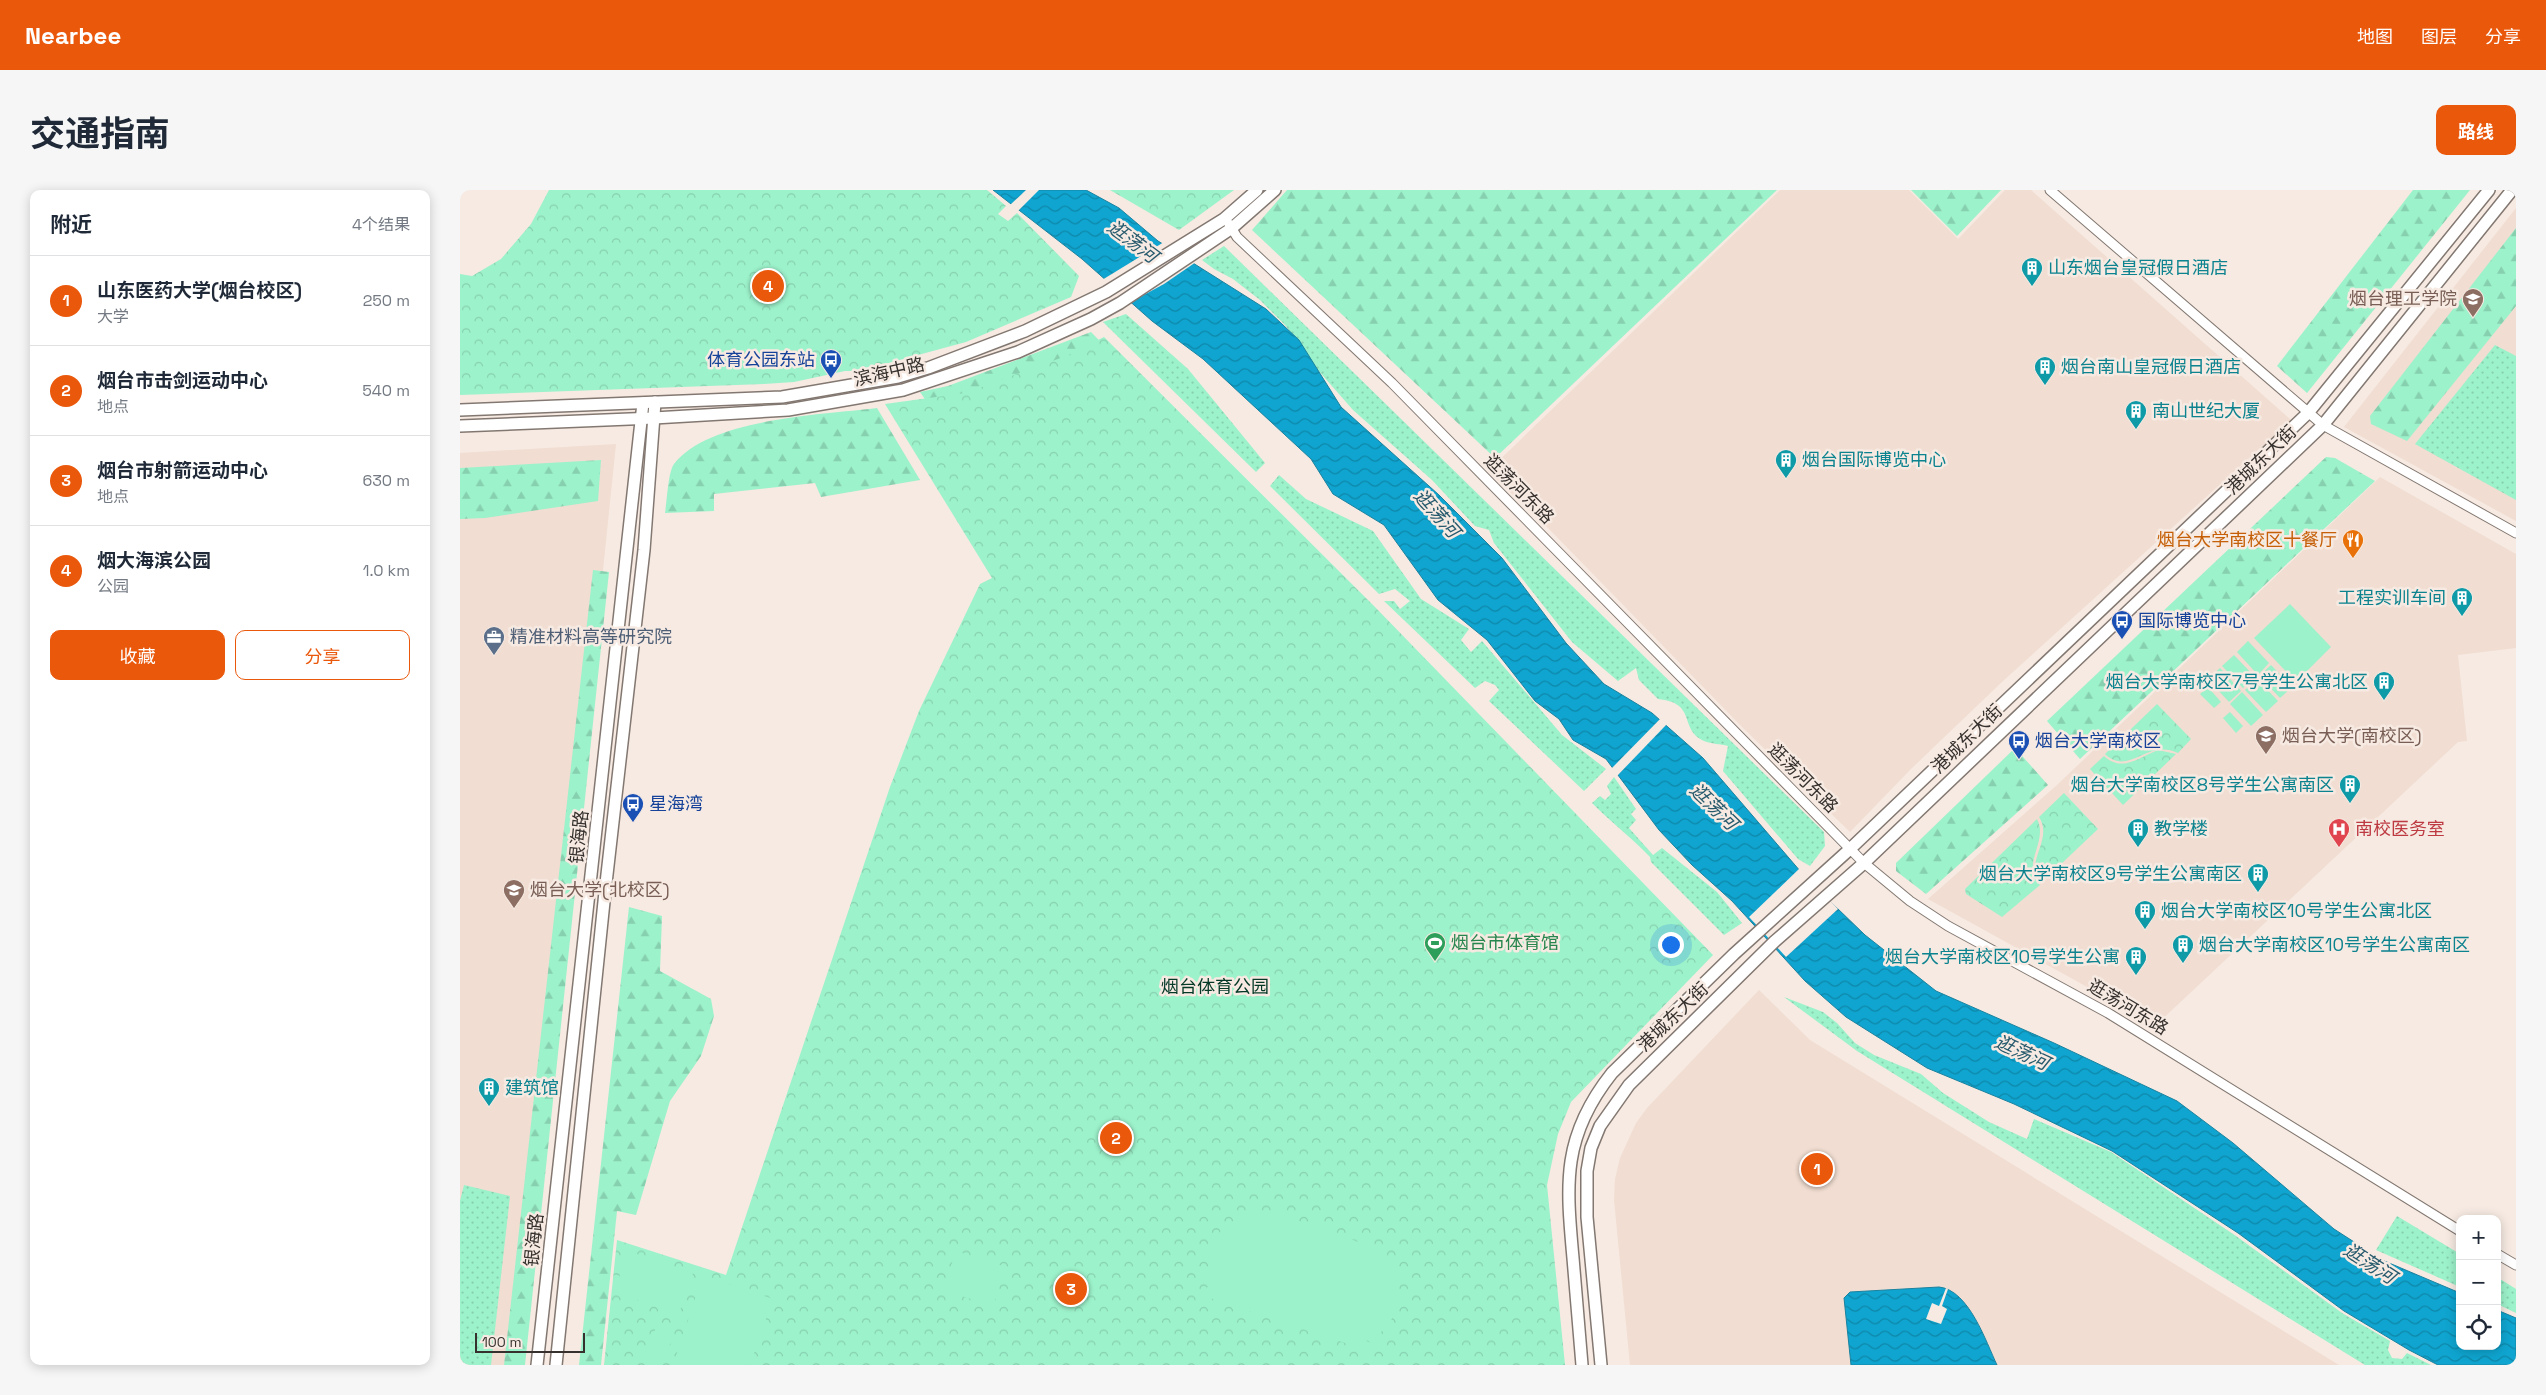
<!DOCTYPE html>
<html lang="zh">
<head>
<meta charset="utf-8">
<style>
  :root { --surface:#fff; --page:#f6f6f7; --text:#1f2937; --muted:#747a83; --line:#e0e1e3; --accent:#ea580c }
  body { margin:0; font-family:"Space Grotesk","Noto Sans SC",sans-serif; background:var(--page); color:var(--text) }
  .controls { position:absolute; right:15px; bottom:15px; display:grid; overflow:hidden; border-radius:10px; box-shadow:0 2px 12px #0003 }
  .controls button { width:45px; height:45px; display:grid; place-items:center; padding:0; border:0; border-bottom:1px solid var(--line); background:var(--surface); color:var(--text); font:25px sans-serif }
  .scale { position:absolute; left:15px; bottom:12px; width:110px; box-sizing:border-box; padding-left:5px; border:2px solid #36312e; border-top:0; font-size:14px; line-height:18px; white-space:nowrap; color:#36312e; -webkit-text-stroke:4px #f6eae2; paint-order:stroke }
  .you { position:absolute; left:1210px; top:754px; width:18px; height:18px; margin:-12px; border:4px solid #fff; border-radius:50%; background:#1a73e8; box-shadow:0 0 0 8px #1a73e833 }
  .badge { display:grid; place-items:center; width:32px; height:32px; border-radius:50%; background:var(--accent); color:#fff; font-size:16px; font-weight:700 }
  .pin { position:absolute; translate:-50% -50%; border:2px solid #fff; box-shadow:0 1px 5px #0006 }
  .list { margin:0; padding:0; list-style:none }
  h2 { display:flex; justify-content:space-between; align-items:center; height:65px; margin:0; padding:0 20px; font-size:21px }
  h2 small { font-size:16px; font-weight:400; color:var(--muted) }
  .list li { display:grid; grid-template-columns:32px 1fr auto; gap:15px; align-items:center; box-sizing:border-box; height:90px; padding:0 20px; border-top:1px solid var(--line) }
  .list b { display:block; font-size:19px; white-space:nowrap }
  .list p { margin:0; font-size:16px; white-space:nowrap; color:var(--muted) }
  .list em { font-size:16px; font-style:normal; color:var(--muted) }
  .actions { display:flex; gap:10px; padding:15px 20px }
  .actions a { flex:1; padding:11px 0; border:1px solid var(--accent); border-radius:10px; text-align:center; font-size:18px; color:var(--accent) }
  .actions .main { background:var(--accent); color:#fff }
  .icon { flex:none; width:28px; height:28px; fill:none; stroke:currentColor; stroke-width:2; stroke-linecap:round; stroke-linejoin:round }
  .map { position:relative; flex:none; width:2056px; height:1175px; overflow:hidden; border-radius:10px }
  header { display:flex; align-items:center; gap:30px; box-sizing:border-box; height:70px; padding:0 25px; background:var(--accent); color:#fff }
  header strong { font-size:24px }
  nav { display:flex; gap:28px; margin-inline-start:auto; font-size:18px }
  .intro { display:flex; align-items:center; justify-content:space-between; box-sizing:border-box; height:120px; padding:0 30px }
  h1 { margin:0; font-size:35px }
  .button { padding:12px 22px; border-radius:10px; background:var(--accent); color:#fff; font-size:18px; font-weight:700 }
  main { display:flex; gap:30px; padding:0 30px }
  aside { flex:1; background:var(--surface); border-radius:10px; box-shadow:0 2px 12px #0003 }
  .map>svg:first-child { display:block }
</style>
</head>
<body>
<header>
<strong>Nearbee</strong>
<nav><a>地图</a><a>图层</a><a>分享</a></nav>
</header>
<div class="intro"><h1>交通指南</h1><a class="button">路线</a></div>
<main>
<aside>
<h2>附近<small>4个结果</small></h2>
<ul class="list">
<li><span class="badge">1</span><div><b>山东医药大学(烟台校区)</b><p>大学</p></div><em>250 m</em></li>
<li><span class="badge">2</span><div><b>烟台市击剑运动中心</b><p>地点</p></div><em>540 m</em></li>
<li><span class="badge">3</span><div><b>烟台市射箭运动中心</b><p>地点</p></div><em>630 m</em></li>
<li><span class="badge">4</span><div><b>烟大海滨公园</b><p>公园</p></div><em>1.0 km</em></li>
</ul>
<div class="actions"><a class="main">收藏</a><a>分享</a></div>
</aside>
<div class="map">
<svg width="2056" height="1175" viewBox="0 0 2056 1175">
  <defs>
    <pattern id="grass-dots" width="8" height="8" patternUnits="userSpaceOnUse" patternTransform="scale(1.25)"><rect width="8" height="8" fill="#9cf2cb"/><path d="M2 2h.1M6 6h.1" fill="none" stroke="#87d0af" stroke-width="1.8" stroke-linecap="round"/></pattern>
    <pattern id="forest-firs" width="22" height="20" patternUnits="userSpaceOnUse" patternTransform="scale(1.25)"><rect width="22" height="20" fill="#9cf2cb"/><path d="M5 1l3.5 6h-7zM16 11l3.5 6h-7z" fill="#87d0af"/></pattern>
    <pattern id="park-crowns" width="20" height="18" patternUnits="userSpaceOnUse" patternTransform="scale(1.25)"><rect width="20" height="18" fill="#9cf2cb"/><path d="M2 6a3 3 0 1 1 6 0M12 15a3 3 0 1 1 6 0" fill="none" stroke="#87d0af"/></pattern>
    <pattern id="water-waves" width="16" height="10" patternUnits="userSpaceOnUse" patternTransform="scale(1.25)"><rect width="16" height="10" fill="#0fa5d0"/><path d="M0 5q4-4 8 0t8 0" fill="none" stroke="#0f87a9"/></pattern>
  </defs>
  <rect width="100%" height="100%" fill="#f6eae2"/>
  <g fill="#f1ddd1">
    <path d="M 1320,0 L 1449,0 L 1498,49 L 1545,0 L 1571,0 L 1831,230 L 1543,491 L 1451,579 L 1390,642 L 1283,538 L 1091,341 L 1028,281 Z"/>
    <path d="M 2056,18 L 2056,331 L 1884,237 Z"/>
    <path d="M 156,254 L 61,1175 L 0,1175 L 0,263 Z"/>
    <path d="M 1920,287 L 2056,364 L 2056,458 L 1998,465 L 2007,551 L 1998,552 L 1696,835 L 1468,709 L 1597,595 Z"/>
    <path d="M 1299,800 L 1350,850 L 1879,1175 L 1170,1175 L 1154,1010 L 1155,989 L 1160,968 L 1176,933 L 1187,918 Z"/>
  </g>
  <g fill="url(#grass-dots)">
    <path d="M 764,56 L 1364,642 L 1365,656 L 1350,676 L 1338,669 L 1263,581 L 1268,556 C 1261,554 1251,554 1244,551 C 1218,539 1238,513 1198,509 L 1179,490 L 1176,478 L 1158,491 L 1112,452 L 1034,353 L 1029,340 L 1015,336 L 972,290 L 893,220 L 850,171 L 826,136 L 800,110 L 773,89 L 754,79 L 742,70 Z"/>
    <path d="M 666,124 L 728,179 L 805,273 L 796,282 L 643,132 Z"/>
    <path d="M 2035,155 L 2056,166 L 2056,310 L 1955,254 Z"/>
    <path d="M 819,285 L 846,309 L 913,341 L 961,409 L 1009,439 L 1001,450 L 1011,462 L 1022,451 L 1102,545 L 1146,579 L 1124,601 L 1029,511 L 1039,500 L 1035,495 L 1025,491 L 1015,498 L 924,411 L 934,411 L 940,419 L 950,411 L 935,399 L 919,404 L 810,296 Z"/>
    <path d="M 1154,587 L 1176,619 L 1171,624 L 1176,630 L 1169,638 L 1193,665 L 1202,658 L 1257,702 L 1282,733 L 1264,745 L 1191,672 L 1190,667 C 1171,647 1151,632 1132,613 L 1140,606 L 1145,610 L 1151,604 L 1147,596 Z"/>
    <path d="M 1324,807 L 1363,822 L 1377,833 L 1395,853 L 1414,865 L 1461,884 L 1483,903 L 1529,932 L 1567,949 L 1574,929 L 1651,962 L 1776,1046 L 1882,1123 L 1930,1151 L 1928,1160 L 1932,1168 L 1942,1169 L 1947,1163 L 1971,1175 L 1905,1175 L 1397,861 Z"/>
    <path d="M 4,995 L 50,1006 L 31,1175 L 0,1175 L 0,1011 Z"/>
    <path d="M 1937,1026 L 2000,1064 L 2000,1097 L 1916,1060 Z"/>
    <path d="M 2037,1087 L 2056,1099 L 2056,1123 L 2037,1114 Z"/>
  </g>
  <g fill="url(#forest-firs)">
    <path d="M 827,0 L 1317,0 L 1035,268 L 792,40 Z"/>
    <path d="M 1451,0 L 1541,0 L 1497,46 Z"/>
    <path d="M 1953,0 L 2010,0 L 1847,203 L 1817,176 Z"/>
    <path d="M 2056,38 L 2056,116 L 1947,251 L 1911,234 L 1910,226 Z"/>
    <path d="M 631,142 L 689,201 L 506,268 L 460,202 L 488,196 Z"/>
    <path d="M 417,218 L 460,290 L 361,307 L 355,293 L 254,304 L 254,321 L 205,323 C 207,312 208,282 214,274 C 249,228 362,225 417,218 Z"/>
    <path d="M 1866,267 L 1875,268 L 1915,291 L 1620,569 L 1587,531 Z"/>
    <path d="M 141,270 L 138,311 L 25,328 L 0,329 L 0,278 Z"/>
    <path d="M 133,380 L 149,382 L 65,1175 L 44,1175 Z"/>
    <path d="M 1555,558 L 1588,595 L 1466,704 L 1436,681 L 1436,673 Z"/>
    <path d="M 169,717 L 202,726 L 200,781 L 251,809 L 254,826 L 241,866 L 210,911 L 176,1025 L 157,1021 L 141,1175 L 119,1175 Z"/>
  </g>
  <g fill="url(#park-crowns)">
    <path d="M 89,0 L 527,0 L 546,16 L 538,24 L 548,31 L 557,23 L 619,86 L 611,107 L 506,152 L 399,181 L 385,181 L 334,192 L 304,194 L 0,205 L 0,84 L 12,86 L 41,69 L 71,34 Z"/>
    <path d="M 650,0 L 774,0 L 719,40 Z"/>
    <path d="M 644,147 L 915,417 L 1253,765 L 1111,912 L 1098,944 L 1087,995 L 1105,1175 L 144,1175 L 157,1050 L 266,1085 L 430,597 L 459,521 L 520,394 L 532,388 L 425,214 L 505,203 L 606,166 Z"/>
    <path d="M 1697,514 L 1731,549 L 1718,563 C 1687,548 1669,587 1645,564 Z"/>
    <path d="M 1698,560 L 1716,564 L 1663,615 L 1630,579 L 1644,566 C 1662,583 1680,567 1698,560 Z"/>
    <path d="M 1604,603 L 1638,639 L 1581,693 C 1563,672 1594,650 1579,627 Z"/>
    <path d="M 1577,629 C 1589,652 1560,674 1580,695 L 1542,727 L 1506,704 L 1505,699 Z"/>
  </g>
  <g fill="#9cf2cb">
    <path d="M 1830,414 L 1871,457 L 1836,492 L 1794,448 Z"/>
    <path d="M 1788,451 L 1809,473 L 1798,485 L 1777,462 Z"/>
    <path d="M 1774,465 L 1795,487 L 1783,498 L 1762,476 Z"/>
    <path d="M 1811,475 L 1832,497 L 1820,508 L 1799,486 Z"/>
    <path d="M 1760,478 L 1781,501 L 1769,512 L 1748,489 Z"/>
    <path d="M 1797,489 L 1818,511 L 1806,522 L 1785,500 Z"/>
    <path d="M 1748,497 L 1761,512 L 1754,518 L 1740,504 Z"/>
    <path d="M 1782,502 L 1803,525 L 1791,536 L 1770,514 Z"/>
    <path d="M 1770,522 L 1783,536 L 1776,543 L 1763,528 Z"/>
    <path d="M 795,1022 C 818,1022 904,1050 921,1064 C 946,1083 944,1121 922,1141 C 918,1145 911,1148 906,1151 L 917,1155 L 915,1163 L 744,1106 L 747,1097 L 755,1100 C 738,1061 756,1033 795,1022 Z"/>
    <path d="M 168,1061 L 233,1083 L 219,1124 L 154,1102 Z"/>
    <path d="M 496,1061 L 546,1077 L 533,1116 L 483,1100 Z"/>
    <path d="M 243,1085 L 313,1109 L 290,1175 L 213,1175 Z"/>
    <path d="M 197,1134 L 215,1140 L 203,1174 L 186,1168 Z"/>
  </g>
  <g fill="url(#water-waves)" stroke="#1b829f">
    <path d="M 533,0 L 626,0 L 659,18 L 698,51 L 806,119 L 839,150 L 881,217 L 979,305 L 1042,368 L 1106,453 L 1144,494 L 1192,523 L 1243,568 L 1347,689 L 1405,745 L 1476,801 L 1594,853 L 1717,911 L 1773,953 L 1874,1039 L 1922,1070 L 2000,1103 L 2000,1156 L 2037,1156 L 2037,1120 L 2056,1128 L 2056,1175 L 1978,1175 L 1949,1160 L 1884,1121 L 1778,1043 L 1652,961 L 1554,914 L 1467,878 L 1386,827 L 1345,791 L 1272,711 L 1232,675 L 1199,640 L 1146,569 L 1113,550 L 1099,529 L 1075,511 L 1027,450 L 978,410 L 924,335 L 873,304 L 851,269 L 743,169 L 692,131 L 622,69 Z"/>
    <path d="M 1479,1097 C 1509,1100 1526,1152 1537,1175 L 1391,1175 L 1384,1108 L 1390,1102 Z"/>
  </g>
  <g fill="#f6eae2">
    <path d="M 566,0 L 579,0 L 557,22 L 550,15 Z"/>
    <path d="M 704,52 L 736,72 L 704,94 L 669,113 L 642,90 Z"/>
    <path d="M 1201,528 L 1207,534 L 1157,586 L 1151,579 Z"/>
    <path d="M 1340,678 L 1378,719 L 1326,767 L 1289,727 Z"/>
    <path d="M 1486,1098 L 1488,1099 L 1482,1116 L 1487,1119 L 1481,1134 L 1466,1129 L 1472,1113 L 1479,1116 Z"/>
  </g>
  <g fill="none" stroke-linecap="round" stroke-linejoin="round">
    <g stroke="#837871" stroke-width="11">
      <g id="minor">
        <path d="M 1590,0 L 1863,235 L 2056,343"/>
        <path d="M 769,34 L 777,47 L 932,193 L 1404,673 L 1450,711 L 1488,736 L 1648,823 L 2000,1041"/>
        <path d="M 2037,1064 L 2056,1075"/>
      </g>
    </g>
    <g stroke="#837871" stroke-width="14">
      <g id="major">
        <path d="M 0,220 L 322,207 L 438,187 L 468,178 L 565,141 L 646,102 L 764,29 L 797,0"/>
        <path d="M 0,236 L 194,228 L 328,220 L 443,200 L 558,162 L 631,129 L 660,113 L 772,38 L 815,0"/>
        <path d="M 77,1175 L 183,213"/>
        <path d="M 96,1175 L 145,702 L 184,360 L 195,212"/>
        <path d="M 1122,1175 C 1119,1139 1116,1104 1113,1068 C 1106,992 1102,946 1152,883 L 1274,764 L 1390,659 L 1848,223 L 2029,0"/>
        <path d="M 1141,1175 L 1127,1027 L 1127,981 L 1131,958 L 1140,936 L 1169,895 L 1314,752 L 1404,673 L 1863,235 L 2052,0"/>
      </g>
    </g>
    <use href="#minor" stroke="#fff" stroke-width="9"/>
    <use href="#major" stroke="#fff" stroke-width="11"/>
  </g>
  <defs>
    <g id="building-pin" transform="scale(1.125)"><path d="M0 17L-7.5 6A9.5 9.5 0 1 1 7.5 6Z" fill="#0f9aa8" stroke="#f6eae2"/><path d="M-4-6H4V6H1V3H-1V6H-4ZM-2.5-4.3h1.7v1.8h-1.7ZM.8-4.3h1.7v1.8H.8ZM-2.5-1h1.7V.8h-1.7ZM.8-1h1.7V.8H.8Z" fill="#fff"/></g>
    <g id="university-pin" transform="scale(1.125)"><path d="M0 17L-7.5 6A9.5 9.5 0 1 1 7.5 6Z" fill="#8d6e63" stroke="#f6eae2"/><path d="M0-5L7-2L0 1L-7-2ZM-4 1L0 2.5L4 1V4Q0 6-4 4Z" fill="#fff"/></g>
    <g id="bus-pin" transform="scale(1.125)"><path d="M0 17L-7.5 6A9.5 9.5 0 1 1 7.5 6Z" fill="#1a4fb4" stroke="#f6eae2"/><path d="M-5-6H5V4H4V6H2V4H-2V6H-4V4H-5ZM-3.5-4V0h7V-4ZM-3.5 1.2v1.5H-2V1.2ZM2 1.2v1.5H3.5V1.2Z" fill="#fff"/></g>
    <g id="restaurant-pin" transform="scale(1.125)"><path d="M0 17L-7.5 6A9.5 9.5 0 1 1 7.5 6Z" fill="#e8710a" stroke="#f6eae2"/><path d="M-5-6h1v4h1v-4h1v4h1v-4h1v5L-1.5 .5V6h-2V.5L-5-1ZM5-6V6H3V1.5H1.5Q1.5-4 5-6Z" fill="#fff"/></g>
    <g id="office-pin" transform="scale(1.125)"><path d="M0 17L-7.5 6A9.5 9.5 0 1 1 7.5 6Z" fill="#5c6f8a" stroke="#f6eae2"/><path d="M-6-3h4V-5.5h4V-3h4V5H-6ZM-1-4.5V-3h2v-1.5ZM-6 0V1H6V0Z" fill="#fff"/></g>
    <g id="hospital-pin" transform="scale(1.125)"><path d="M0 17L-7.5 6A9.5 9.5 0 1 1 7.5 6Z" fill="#e0444e" stroke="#f6eae2"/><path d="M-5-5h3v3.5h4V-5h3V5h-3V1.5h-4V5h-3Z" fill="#fff"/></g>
    <g id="stadium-pin" transform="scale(1.125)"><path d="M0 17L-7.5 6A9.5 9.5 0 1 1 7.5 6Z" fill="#2e9e5b" stroke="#f6eae2"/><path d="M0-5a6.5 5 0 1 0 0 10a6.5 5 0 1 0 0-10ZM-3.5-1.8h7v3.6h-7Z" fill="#fff"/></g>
  </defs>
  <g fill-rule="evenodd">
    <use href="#building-pin" x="1572" y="78"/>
    <use href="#university-pin" x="2013" y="109"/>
    <use href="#bus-pin" x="371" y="170"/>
    <use href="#building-pin" x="1585" y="177"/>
    <use href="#building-pin" x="1676" y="221"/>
    <use href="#building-pin" x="1326" y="270"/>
    <use href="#restaurant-pin" x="1893" y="350"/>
    <use href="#building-pin" x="2002" y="408"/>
    <use href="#bus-pin" x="1662" y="431"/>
    <use href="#office-pin" x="34" y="447"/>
    <use href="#building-pin" x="1924" y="492"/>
    <use href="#university-pin" x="1806" y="546"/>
    <use href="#bus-pin" x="1559" y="551"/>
    <use href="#building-pin" x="1890" y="595"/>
    <use href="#bus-pin" x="173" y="614"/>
    <use href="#building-pin" x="1678" y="639"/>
    <use href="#hospital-pin" x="1879" y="639"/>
    <use href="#building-pin" x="1798" y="684"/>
    <use href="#university-pin" x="54" y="700"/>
    <use href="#building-pin" x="1685" y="721"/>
    <use href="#stadium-pin" x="975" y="753"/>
    <use href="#building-pin" x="1723" y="755"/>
    <use href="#building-pin" x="1676" y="767"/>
    <use href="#building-pin" x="29" y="898"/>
  </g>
  <g text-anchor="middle" stroke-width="5" stroke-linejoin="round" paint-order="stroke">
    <g font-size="18" fill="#0d838f" stroke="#f6eae2" text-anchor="start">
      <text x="1588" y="84">山东烟台皇冠假日酒店</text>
      <text x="1601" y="183">烟台南山皇冠假日酒店</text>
      <text x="1692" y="227">南山世纪大厦</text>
      <text x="1342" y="276">烟台国际博览中心</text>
      <text x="1986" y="414" text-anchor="end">工程实训车间</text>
      <text x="1908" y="498" text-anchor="end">烟台大学南校区7号学生公寓北区</text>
      <text x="1874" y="601" text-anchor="end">烟台大学南校区8号学生公寓南区</text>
      <text x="1694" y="645">教学楼</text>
      <text x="1782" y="690" text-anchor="end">烟台大学南校区9号学生公寓南区</text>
      <text x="1701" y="727">烟台大学南校区10号学生公寓北区</text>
      <text x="1739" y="761">烟台大学南校区10号学生公寓南区</text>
      <text x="1660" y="773" text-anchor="end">烟台大学南校区10号学生公寓</text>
      <text x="45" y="904">建筑馆</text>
    </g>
    <g font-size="18" fill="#785e54" stroke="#f6eae2" text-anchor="start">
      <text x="1997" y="115" text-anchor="end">烟台理工学院</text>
      <text x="1822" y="552">烟台大学(南校区)</text>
      <text x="70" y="706">烟台大学(北校区)</text>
    </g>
    <g font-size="18" fill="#164399" stroke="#f6eae2" text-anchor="start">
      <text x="355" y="176" text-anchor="end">体育公园东站</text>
      <text x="1678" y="437">国际博览中心</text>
      <text x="1575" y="557">烟台大学南校区</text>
      <text x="189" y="620">星海湾</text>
    </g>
    <g font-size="18" fill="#36312e" stroke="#f6eae2">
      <text transform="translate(429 182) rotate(-13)" y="6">滨海中路</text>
      <text transform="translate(1801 270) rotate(-44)" y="6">港城东大街</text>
      <text transform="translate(1059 299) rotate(45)" y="6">逛荡河东路</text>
      <text transform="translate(1507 549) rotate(-44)" y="6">港城东大街</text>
      <text transform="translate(1343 588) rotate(45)" y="6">逛荡河东路</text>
      <text transform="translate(119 647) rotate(-84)" y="6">银海路</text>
      <text transform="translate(1668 817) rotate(31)" y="6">逛荡河东路</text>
      <text transform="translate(1213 827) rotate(-44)" y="6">港城东大街</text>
      <text transform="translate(74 1050) rotate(-84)" y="6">银海路</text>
    </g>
    <g font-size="18" fill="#c56008" stroke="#f6eae2" text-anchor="end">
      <text x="1877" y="356">烟台大学南校区十餐厅</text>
    </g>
    <g font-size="18" fill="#4e5e75" stroke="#f6eae2" text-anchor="start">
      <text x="50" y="453">精准材料高等研究院</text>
    </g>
    <g font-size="18" fill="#be3a42" stroke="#f6eae2" text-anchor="start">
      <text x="1895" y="645">南校医务室</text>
    </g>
    <g font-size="18" fill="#27864d" stroke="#f6eae2" text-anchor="start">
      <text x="991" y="759">烟台市体育馆</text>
    </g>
    <g font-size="18" fill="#043927" stroke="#f6eae2">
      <text x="755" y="803">烟台体育公园</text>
    </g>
    <g font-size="19" font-style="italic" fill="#275a6d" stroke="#f6eae2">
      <text transform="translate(673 51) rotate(37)" y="7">逛荡河</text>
      <text transform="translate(977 323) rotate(48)" y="7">逛荡河</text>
      <text transform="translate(1254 616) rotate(44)" y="7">逛荡河</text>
      <text transform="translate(1562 862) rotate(25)" y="7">逛荡河</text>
      <text transform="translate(1910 1073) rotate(33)" y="7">逛荡河</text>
    </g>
  </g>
</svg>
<div class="controls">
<button>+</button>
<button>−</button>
<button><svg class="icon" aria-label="locate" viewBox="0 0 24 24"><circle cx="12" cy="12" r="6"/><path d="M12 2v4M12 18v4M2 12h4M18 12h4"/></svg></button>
</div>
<div class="scale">100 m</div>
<div class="you"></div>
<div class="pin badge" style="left:1357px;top:979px">1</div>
<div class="pin badge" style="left:656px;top:948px">2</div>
<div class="pin badge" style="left:611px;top:1099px">3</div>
<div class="pin badge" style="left:308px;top:96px">4</div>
</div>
</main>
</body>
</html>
